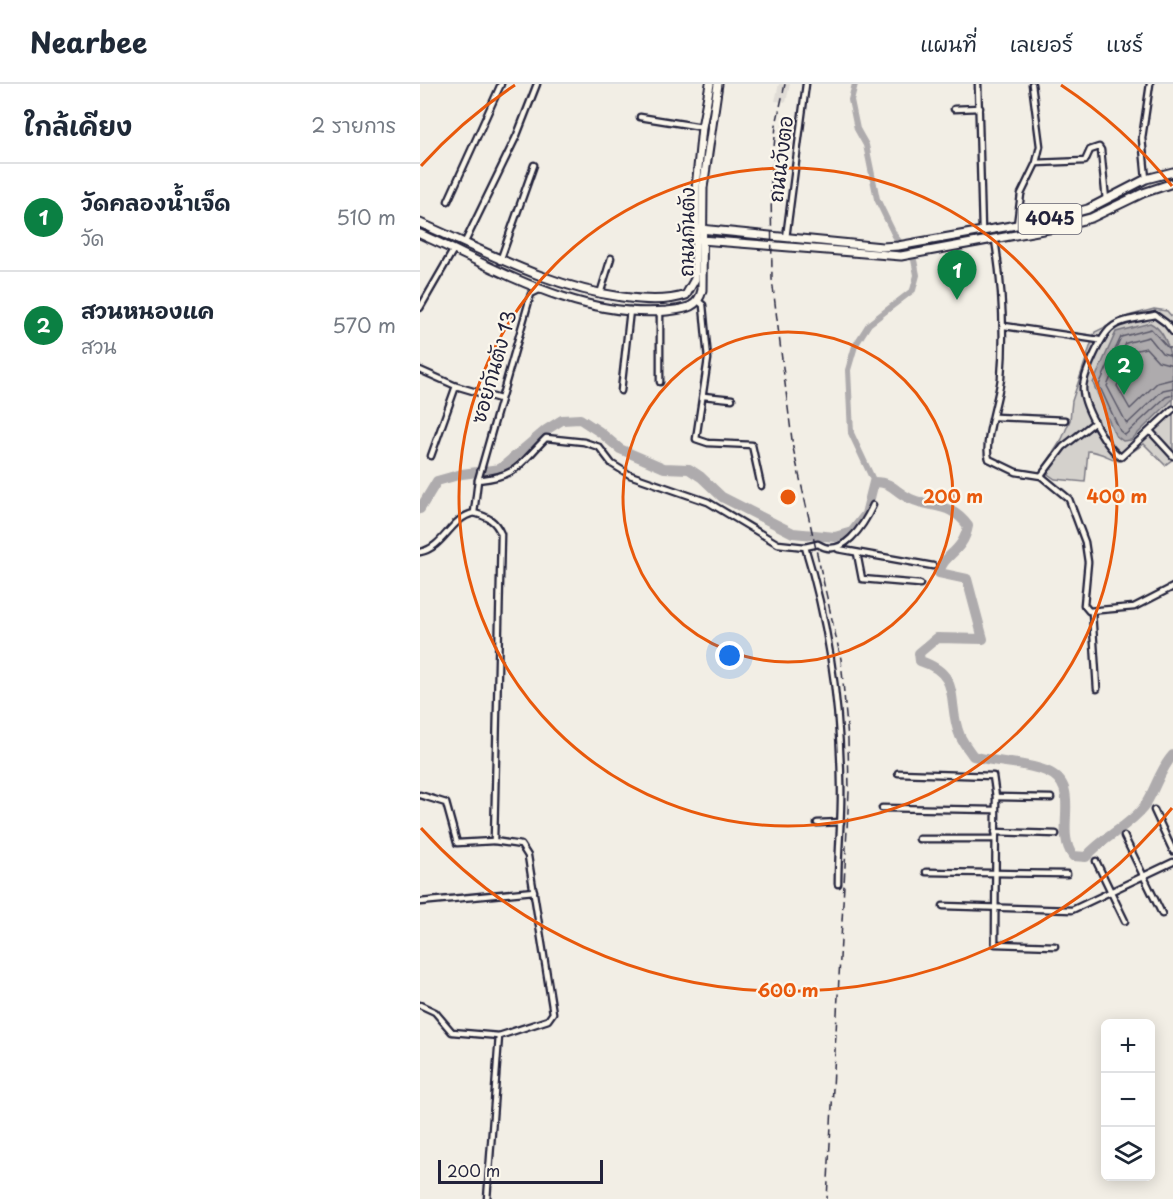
<!DOCTYPE html>
<html lang="th">
<head>
<meta charset="utf-8">
<style>
  :root { --surface:#fff; --page:#f6f6f7; --text:#1f2937; --muted:#747a83; --line:#e0e1e3; --accent:#0b8043 }
  body { margin:0; font-family:"Playpen Sans","Playpen Sans Thai",sans-serif; background:var(--page); color:var(--text) }
  .controls { position:absolute; right:18px; bottom:18px; display:grid; overflow:hidden; border-radius:9px; box-shadow:0 3px 15px #0003 }
  .controls button { width:54px; height:54px; display:grid; place-items:center; padding:0; border:0; border-bottom:2px solid var(--line); background:var(--surface); color:var(--text); font:30px sans-serif }
  .scale { position:absolute; left:18px; bottom:15px; width:165px; box-sizing:border-box; padding-left:6px; border:3px solid #22223b; border-top:0; font-size:16px; line-height:21px; white-space:nowrap; color:#22223b; -webkit-text-stroke:4px #fbf7ec; paint-order:stroke }
  .you { position:absolute; left:310px; top:572px; width:21px; height:21px; margin:-15px; border:4px solid #fff; border-radius:50%; background:#1a73e8; box-shadow:0 0 0 9px #1a73e833 }
  .badge { display:grid; place-items:center; width:39px; height:39px; border-radius:50%; background:var(--accent); color:#fff; font-size:20px; font-weight:700 }
  .pin { position:absolute; translate:-50% -50px; filter:drop-shadow(0 2px 3px #0008) }
  .pin::after { content:''; position:absolute; top:32px; width:21px; height:18px; background:inherit; clip-path:polygon(0 0,100% 0,50% 100%) }
  .list { margin:0; padding:0; list-style:none }
  h2 { display:flex; justify-content:space-between; align-items:center; height:78px; margin:0; padding:0 24px; font-size:26px }
  h2 small { font-size:20px; font-weight:400; color:var(--muted) }
  .list li { display:grid; grid-template-columns:39px 1fr auto; gap:18px; align-items:center; box-sizing:border-box; height:108px; padding:0 24px; border-top:2px solid var(--line) }
  .list b { display:block; font-size:22px; white-space:nowrap }
  .list p { margin:0; font-size:20px; white-space:nowrap; color:var(--muted) }
  .list em { font-size:20px; font-style:normal; color:var(--muted) }
  .icon { flex:none; width:33px; height:33px; fill:none; stroke:currentColor; stroke-width:2; stroke-linecap:round; stroke-linejoin:round }
  .map { position:relative; flex:none; width:753px; height:1115px; overflow:hidden }
  header { display:flex; align-items:center; gap:36px; box-sizing:border-box; height:84px; padding:0 30px; background:var(--surface); border-bottom:2px solid var(--line) }
  header strong { font-size:28px }
  nav { display:flex; gap:33px; margin-inline-start:auto; font-size:21px }
  main { display:flex }
  aside { flex:1; background:var(--surface) }
  .map>svg:first-child { display:block }
</style>
</head>
<body>
<header>
<strong>Nearbee</strong>
<nav><a>แผนที่</a><a>เลเยอร์</a><a>แชร์</a></nav>
</header>
<main>
<aside>
<h2>ใกล้เคียง<small>2 รายการ</small></h2>
<ul class="list">
<li><span class="badge">1</span><div><b>วัดคลองน้ำเจ็ด</b><p>วัด</p></div><em>510 m</em></li>
<li><span class="badge">2</span><div><b>สวนหนองแค</b><p>สวน</p></div><em>570 m</em></li>
</ul>
</aside>
<div class="map">
<svg width="753" height="1115" viewBox="0 0 753 1115">
  <rect width="100%" height="100%" fill="#f2eee5"/>
  <filter id="ink" filterUnits="userSpaceOnUse"><feTurbulence type="fractalNoise" baseFrequency=".0167" numOctaves="2"/><feDisplacementMap in="SourceGraphic" scale="12" xChannelSelector="R" yChannelSelector="G"/><feConvolveMatrix kernelMatrix="1 2 1 2 8 2 1 2 1" color-interpolation-filters="sRGB"/></filter>
  <g filter="url(#ink)">
    <path fill="#e0dcd6" d="M 359,0 L 370,0 L 366,18 L 355,17 Z"/>
    <path fill="#d4d1cc" stroke="#7b7a84" stroke-width="1.5" d="M 734,225 L 747,227 L 753,234 L 753,375 L 745,381 L 724,360 L 699,377 C 686,373 682,368 668,367 L 665,398 L 635,395 L 622,386 L 642,355 L 650,336 L 652,317 L 675,248 L 708,232 Z"/>
    <path fill="#aeabad" stroke="#76747f" stroke-width="1.5" d="M 730,239 C 753,250 753,289 753,315 L 711,356 L 703,357 L 695,351 L 673,299 L 696,248 Z"/>
    <g fill="none" stroke-linecap="round" stroke-linejoin="round">
      <g stroke="#5a5969" stroke-width="1.5">
        <path d="M 753,265 L 747,263 L 731,245 L 701,253 L 679,301 L 700,347 L 705,351 L 746,313 L 753,311"/>
        <path d="M 753,272 L 742,269 L 729,253 L 706,259 L 687,302 L 707,340 L 743,306 L 753,304"/>
        <path d="M 753,281 L 738,277 L 726,264 L 713,267 L 697,302 L 710,325 L 737,299 L 753,295"/>
      </g>
      <path stroke="#aeabad" stroke-width="6" d="M 435,0 L 431,16 L 437,45 L 446,61 L 457,115 L 475,152 L 494,176 L 497,191 L 493,206 L 449,240 L 435,262 L 428,286 L 431,349 L 454,398"/>
      <path stroke="#aeabad" stroke-width="10" d="M 0,425 L 17,397 L 42,390 L 80,385 L 126,346 L 142,336 L 160,335 L 180,348 L 200,365 L 244,384 L 269,385 L 281,393 L 302,413 L 373,449 L 415,453 L 432,448 L 446,430 L 454,398 C 474,398 474,408 491,415 C 513,425 531,418 548,442 C 543,469 523,470 519,489 L 547,495 L 563,555 L 517,554 L 499,569 L 500,577 C 544,591 526,619 540,652 C 543,659 549,666 553,672 C 577,679 603,678 626,687 C 664,702 633,745 653,772 L 666,773 C 683,753 708,743 723,724 C 735,708 739,686 753,671"/>
      <g stroke="#22223b" stroke-width="9">
        <g id="minor">
          <path d="M 558,0 L 562,147"/>
          <path d="M 534,25 L 560,24"/>
          <path d="M 220,33 L 282,43"/>
          <path d="M 616,79 L 665,77 L 670,66 L 679,63 L 681,66 L 686,116"/>
          <path d="M 726,95 L 722,54 L 730,0"/>
          <path d="M 28,117 L 81,0"/>
          <path d="M 597,141 L 601,110 L 616,79 L 620,62 L 612,0"/>
          <path d="M 366,154 L 386,0"/>
          <path d="M 575,156 C 582,201 585,248 581,294 C 579,314 563,359 569,375 L 596,388 L 621,392 L 649,415 L 665,458 L 668,478 L 664,521 L 669,527 L 714,523 L 753,503"/>
          <path d="M 45,158 L 97,51 L 117,0"/>
          <path d="M 80,177 L 114,81"/>
          <path d="M 180,210 L 191,174"/>
          <path d="M 278,217 L 283,221 L 288,275 L 276,355 L 288,359 L 332,361 L 341,402"/>
          <path d="M 0,224 L 34,165"/>
          <path d="M 240,228 L 240,298"/>
          <path d="M 584,242 L 679,256"/>
          <path d="M 753,248 L 746,239 L 735,231 C 723,234 700,235 691,244 C 681,252 662,293 663,306 C 664,324 687,365 701,373 L 753,325"/>
          <path d="M 0,286 L 36,302 L 80,315"/>
          <path d="M 201,307 L 210,226"/>
          <path d="M 283,312 L 312,315"/>
          <path d="M 575,333 L 645,336"/>
          <path d="M 730,347 L 753,372"/>
          <path d="M 11,372 L 36,302"/>
          <path d="M 621,392 L 643,363 L 675,338"/>
          <path d="M 58,396 C 98,392 99,381 126,354 L 164,358 L 179,363 L 192,380 L 210,391 L 288,418 L 358,460 L 385,463 C 409,540 420,618 421,699 C 422,732 418,766 418,800"/>
          <path d="M 385,463 L 398,460 C 422,476 444,441 453,421"/>
          <path d="M 418,465 L 513,482"/>
          <path d="M 0,468 C 24,464 30,434 54,429"/>
          <path d="M 437,469 L 442,495 L 500,500"/>
          <path d="M 672,528 L 677,605"/>
          <path d="M 478,689 L 573,692 L 576,713 L 575,860 L 635,862"/>
          <path d="M 0,711 L 26,719 L 37,759 L 74,757"/>
          <path d="M 576,713 L 631,714"/>
          <path d="M 462,724 L 575,726"/>
          <path d="M 734,726 L 753,767"/>
          <path d="M 397,739 L 421,738"/>
          <path d="M 575,748 L 636,750"/>
          <path d="M 704,752 L 742,830"/>
          <path d="M 499,755 L 575,755"/>
          <path d="M 676,777 L 705,837"/>
          <path d="M 506,788 L 647,790"/>
          <path d="M 0,818 L 114,807"/>
          <path d="M 523,822 L 652,826 L 753,778"/>
          <path d="M 0,921 L 15,928 L 32,948 L 79,952"/>
          <path d="M 67,1115 L 79,952 L 128,936 L 133,929 L 108,772 L 101,761 L 74,757 L 81,450 C 75,436 68,433 54,429 L 58,396 L 111,210 L 121,205"/>
        </g>
      </g>
      <g stroke="#22223b" stroke-width="11">
        <g id="primary">
          <path d="M 0,139 C 67,168 129,203 202,213 C 223,216 246,218 266,211 L 275,195 L 276,104 L 282,43 L 290,0"/>
          <path d="M 280,145 L 462,163 L 478,162 L 630,135 L 668,125 L 726,95 L 753,88"/>
          <path d="M 0,150 C 78,185 158,235 247,227 C 263,225 278,225 282,206 L 283,104 L 298,0"/>
          <path d="M 281,156 L 481,172 L 634,144 L 671,134 L 723,109 L 753,99"/>
        </g>
      </g>
      <use href="#minor" stroke="#fbf7ec" stroke-width="4.5"/>
      <use href="#primary" stroke="#fbf7ec" stroke-width="7"/>
      <path stroke="#22223b" stroke-width="1.5" stroke-dasharray="9 4.5" stroke-linecap="butt" d="M 365,0 L 356,41 L 351,98 L 352,195 L 373,364 L 421,575 L 428,655 L 429,708 L 407,1115"/>
    </g>
  </g>
  <g fill="none" stroke="#e8590c" stroke-width="3">
    <circle cx="368" cy="413" r="165"/>
    <circle cx="368" cy="413" r="329"/>
    <path d="M752 724A494 494 0 0 1 1 744M1 82A494 494 0 0 1 95 1M641 1A494 494 0 0 1 752 102"/>
  </g>
  <g text-anchor="middle" stroke-width="4.5" stroke-linejoin="round" paint-order="stroke">
    <rect fill="#fbf7ec" stroke="#636270" stroke-width="1.5" x="598.5" y="120" width="63" height="30" rx="4.5"/>
    <g font-size="18" font-weight="bold" fill="#22223b">
      <text x="630" y="141">4045</text>
    </g>
    <g font-size="20" fill="#22223b" stroke="#fbf7ec">
      <text transform="translate(361 75) rotate(-83)" y="7">ถนนวังตอ</text>
      <text transform="translate(267 148) rotate(-89)" y="7">ถนนกันตัง</text>
      <text transform="translate(74 283) rotate(-74)" y="7">ซอยกันตัง 13</text>
    </g>
  </g>
  <circle cx="368" cy="413" r="9" fill="#e8590c" stroke="#fbf7ec" stroke-width="3"/>
  <g font-size="18" text-anchor="middle" font-weight="bold" fill="#e8590c" stroke="#fbf7ec" stroke-width="4.5" stroke-linejoin="round" paint-order="stroke">
    <text x="533" y="419">200 m</text>
    <text x="697" y="419">400 m</text>
    <text x="368" y="913">600 m</text>
  </g>
</svg>
<div class="controls">
<button>+</button>
<button>−</button>
<button><svg class="icon" aria-label="layers" viewBox="0 0 24 24"><path d="M12 4l9 5-9 5-9-5zM3 14l9 5 9-5"/></svg></button>
</div>
<div class="scale">200 m</div>
<div class="you"></div>
<div class="pin badge" style="left:537px;top:216px">1</div>
<div class="pin badge" style="left:704px;top:311px">2</div>
</div>
</main>
</body>
</html>
